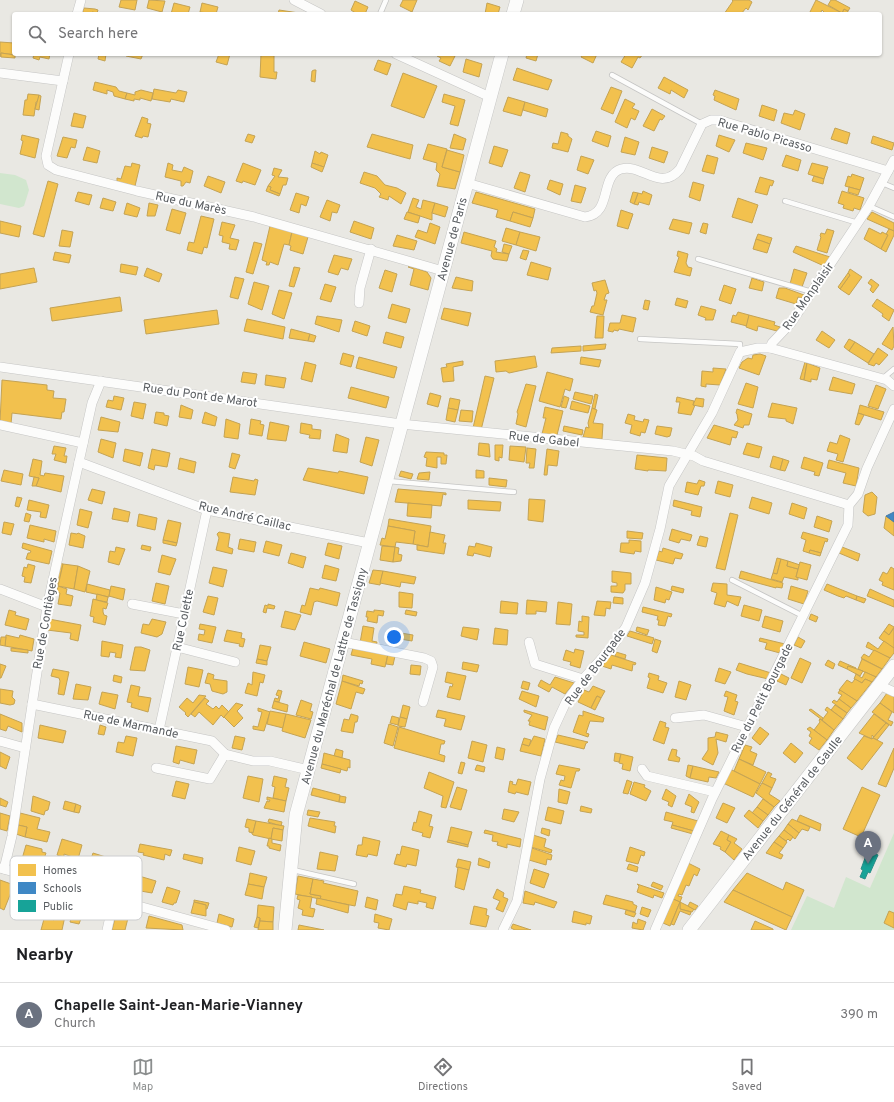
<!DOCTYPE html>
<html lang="en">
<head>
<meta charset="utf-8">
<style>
  :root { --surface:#fff; --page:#f2f2f2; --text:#202124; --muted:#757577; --line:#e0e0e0; --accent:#8b8e8e }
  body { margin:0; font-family:Overpass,sans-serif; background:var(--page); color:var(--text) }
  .you { position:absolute; left:394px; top:637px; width:14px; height:14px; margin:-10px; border:3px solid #fff; border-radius:50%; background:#1a73e8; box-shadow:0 0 0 6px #1a73e833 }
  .badge { display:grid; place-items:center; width:26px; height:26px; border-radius:50%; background:var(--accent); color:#fff; font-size:13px; font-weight:700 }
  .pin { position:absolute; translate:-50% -33px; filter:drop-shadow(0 1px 2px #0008) }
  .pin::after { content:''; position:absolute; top:21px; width:14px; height:12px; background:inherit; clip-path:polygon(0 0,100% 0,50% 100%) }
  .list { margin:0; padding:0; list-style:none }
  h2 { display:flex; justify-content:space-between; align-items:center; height:52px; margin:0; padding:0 16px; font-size:17px }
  h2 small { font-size:13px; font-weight:400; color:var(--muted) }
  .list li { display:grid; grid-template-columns:26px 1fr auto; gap:12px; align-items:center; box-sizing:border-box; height:64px; padding:0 16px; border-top:1px solid var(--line) }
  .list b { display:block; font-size:15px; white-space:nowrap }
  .list p { margin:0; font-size:13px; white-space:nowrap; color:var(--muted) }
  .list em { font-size:13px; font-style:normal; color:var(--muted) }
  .icon { flex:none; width:22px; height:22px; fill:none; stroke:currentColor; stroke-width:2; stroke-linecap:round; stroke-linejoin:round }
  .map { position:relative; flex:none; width:894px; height:930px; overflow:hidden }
  .search { position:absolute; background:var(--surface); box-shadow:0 1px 3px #0004; left:12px; right:12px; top:12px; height:44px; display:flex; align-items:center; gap:10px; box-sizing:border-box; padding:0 14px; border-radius:4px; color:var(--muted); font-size:15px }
  .sheet { height:116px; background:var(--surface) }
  nav { display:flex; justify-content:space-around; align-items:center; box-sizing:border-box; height:56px; border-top:1px solid var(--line); background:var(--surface); font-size:11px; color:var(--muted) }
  nav a { display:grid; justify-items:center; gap:2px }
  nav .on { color:var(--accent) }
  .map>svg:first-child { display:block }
</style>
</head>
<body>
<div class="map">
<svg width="894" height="930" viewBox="0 0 894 930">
  <rect width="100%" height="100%" fill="#e9e8e3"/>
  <g fill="#d1e6ce">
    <path d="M 0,173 L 15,175 L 26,180 L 29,190 L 24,206 L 19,208 L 0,204 Z"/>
    <path d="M 894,833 L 894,930 L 791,930 L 807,896 L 834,908 L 846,877 L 870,888 Z"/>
  </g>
  <g fill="#f2c14e" stroke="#c4a354">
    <path d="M 121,0 L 137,0 L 135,10 L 119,7 Z"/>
    <path d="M 149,0 L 165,1 L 162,12 L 147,8 Z"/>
    <path d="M 403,0 L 417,0 L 412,12 L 400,6 Z"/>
    <path d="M 732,0 L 749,0 L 752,2 L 748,10 L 746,8 L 741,14 L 724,14 L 733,1 Z"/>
    <path d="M 816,0 L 842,13 L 844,9 L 848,11 L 847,14 L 823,14 L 824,12 L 822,10 L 820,14 L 809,14 Z"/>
    <path d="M 831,0 L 835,0 L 850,8 L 848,11 L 844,9 L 842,13 L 828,5 Z"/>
    <path d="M 355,1 L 368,7 L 365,14 L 357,14 L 351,10 Z"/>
    <path d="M 174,3 L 190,7 L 188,14 L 171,14 Z"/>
    <path d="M 202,3 L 218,7 L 216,14 L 200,12 Z"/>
    <path d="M 487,3 L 500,7 L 498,14 L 485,14 Z"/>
    <path d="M 84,8 L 95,9 L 98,10 L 97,13 L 92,12 L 92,14 L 82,14 Z"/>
    <path d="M 279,10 L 299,13 L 299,14 L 278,14 Z"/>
    <path d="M 0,42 L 14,43 L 15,55 L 1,53 L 0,57 Z"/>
    <path d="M 1,53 L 15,55 L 15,58 L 1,57 Z"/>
    <path d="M 34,54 L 50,54 L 49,59 L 40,57 L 39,60 L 33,58 Z"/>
    <path d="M 99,54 L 106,54 L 105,61 L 98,59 Z"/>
    <path d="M 127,54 L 143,54 L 141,59 L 126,56 Z"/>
    <path d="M 219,54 L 230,54 L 227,65 L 216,62 Z"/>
    <path d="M 261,54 L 274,54 L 274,72 L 277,72 L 276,79 L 260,77 Z"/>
    <path d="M 438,54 L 451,54 L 455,56 L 450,66 L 439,61 L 441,58 L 437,56 Z"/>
    <path d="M 527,54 L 538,54 L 536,61 L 526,58 Z"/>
    <path d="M 583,54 L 597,54 L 593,63 L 581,57 Z"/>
    <path d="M 626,54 L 643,54 L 640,58 L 638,57 L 632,68 L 621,62 Z"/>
    <path d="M 466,59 L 482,64 L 479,77 L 463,72 Z"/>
    <path d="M 378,60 L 391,64 L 387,75 L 374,70 Z"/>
    <path d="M 517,68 L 552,80 L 548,90 L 513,80 Z"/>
    <path d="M 314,70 L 316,70 L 315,82 L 311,81 L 312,71 Z"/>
    <path d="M 403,73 L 437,86 L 424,118 L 391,106 Z"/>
    <path d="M 664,77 L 688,90 L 684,98 L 671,90 L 670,94 L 658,88 Z"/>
    <path d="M 95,82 L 116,87 L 119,91 L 127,93 L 125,99 L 114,96 L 113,92 L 107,90 L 107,94 L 93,90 Z"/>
    <path d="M 611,87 L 622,91 L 613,114 L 601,109 Z"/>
    <path d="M 154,89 L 176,93 L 178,90 L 187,92 L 184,102 L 171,99 L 170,102 L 152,99 Z"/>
    <path d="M 141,90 L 153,93 L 151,101 L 140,98 L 140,100 L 134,99 L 134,101 L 125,99 L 127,93 L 135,95 L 135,92 Z"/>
    <path d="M 715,90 L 739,99 L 736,110 L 714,100 L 715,96 L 713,95 Z"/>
    <path d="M 28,94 L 39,95 L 38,102 L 36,102 L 34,116 L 23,115 L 25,100 L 27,100 Z"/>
    <path d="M 444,94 L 465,100 L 458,126 L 450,124 L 455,106 L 442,102 Z"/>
    <path d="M 39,95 L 41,96 L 39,110 L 35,109 Z"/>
    <path d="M 508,97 L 525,102 L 521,116 L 503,111 Z"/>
    <path d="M 625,99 L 635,104 L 632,108 L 639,111 L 635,120 L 631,118 L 627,128 L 615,122 Z"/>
    <path d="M 525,102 L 548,109 L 546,117 L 523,110 Z"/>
    <path d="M 762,105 L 777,110 L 774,121 L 759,116 Z"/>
    <path d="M 652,109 L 665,116 L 662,120 L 660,119 L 654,131 L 643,126 Z"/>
    <path d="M 795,110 L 805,114 L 800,130 L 781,123 L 784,113 L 793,115 Z"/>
    <path d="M 74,113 L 86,116 L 83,128 L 71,126 Z"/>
    <path d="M 142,117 L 148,119 L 147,123 L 151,124 L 148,137 L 143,136 L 142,138 L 135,136 Z"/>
    <path d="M 835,128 L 850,133 L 847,144 L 831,139 Z"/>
    <path d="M 596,131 L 611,136 L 608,147 L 592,141 Z"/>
    <path d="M 561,132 L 568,134 L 568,136 L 572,139 L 568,152 L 552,148 L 553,143 L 558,144 Z"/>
    <path d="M 248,134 L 255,136 L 252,143 L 245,141 Z"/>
    <path d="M 372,134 L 413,145 L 410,159 L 367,147 Z"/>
    <path d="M 454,134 L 466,139 L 463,150 L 450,148 Z"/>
    <path d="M 22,135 L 39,139 L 35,158 L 20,154 L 23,141 L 21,140 Z"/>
    <path d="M 719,135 L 735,140 L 729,152 L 716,146 Z"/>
    <path d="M 873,136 L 894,143 L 892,150 L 871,143 Z"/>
    <path d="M 63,137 L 77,140 L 75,148 L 71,147 L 67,158 L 57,156 Z"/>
    <path d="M 625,137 L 639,142 L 635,155 L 621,152 Z"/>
    <path d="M 746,143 L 767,148 L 763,160 L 743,153 Z"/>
    <path d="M 428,144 L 447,149 L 442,167 L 460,172 L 455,189 L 437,186 L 440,174 L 436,170 L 437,163 L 423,159 Z"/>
    <path d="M 494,146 L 508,150 L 502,167 L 489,163 Z"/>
    <path d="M 87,147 L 100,151 L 97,163 L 83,160 Z"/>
    <path d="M 652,147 L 668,152 L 664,163 L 649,158 Z"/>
    <path d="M 447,150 L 464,155 L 460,172 L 442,167 Z"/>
    <path d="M 315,151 L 320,154 L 321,152 L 328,155 L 324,167 L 312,163 Z"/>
    <path d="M 707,155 L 718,158 L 714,174 L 702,171 Z"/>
    <path d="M 786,155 L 801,160 L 798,171 L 782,166 Z"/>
    <path d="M 581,156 L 594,160 L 588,174 L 577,170 Z"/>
    <path d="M 132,163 L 140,165 L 135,186 L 117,182 L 117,178 L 121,179 L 125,166 L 131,167 Z"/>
    <path d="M 168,163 L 173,165 L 172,170 L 182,172 L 184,167 L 193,171 L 190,183 L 186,182 L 183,186 L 181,186 L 181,181 L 165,177 Z"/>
    <path d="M 243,163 L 261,170 L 255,185 L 243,181 L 242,183 L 236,181 Z"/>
    <path d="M 312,163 L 324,167 L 322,172 L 311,167 Z"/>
    <path d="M 812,163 L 828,167 L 824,179 L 808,174 Z"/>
    <path d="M 274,168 L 282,170 L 278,177 L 288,178 L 286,185 L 283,185 L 280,194 L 270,190 L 271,187 L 268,186 L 275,176 L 272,175 Z"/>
    <path d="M 364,172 L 377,176 L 385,185 L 397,188 L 406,193 L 401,204 L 389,196 L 388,200 L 379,197 L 381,194 L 375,188 L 360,183 Z"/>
    <path d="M 520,172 L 530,175 L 525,192 L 514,188 Z"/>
    <path d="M 852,174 L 864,178 L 860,190 L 845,186 L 848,176 L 851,177 Z"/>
    <path d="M 208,176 L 225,182 L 221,193 L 204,186 Z"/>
    <path d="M 814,176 L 824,179 L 823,184 L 812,181 Z"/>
    <path d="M 760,177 L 774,181 L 772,186 L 770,185 L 767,195 L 755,192 Z"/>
    <path d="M 550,180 L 563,184 L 560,195 L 547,189 Z"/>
    <path d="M 48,181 L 58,184 L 44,237 L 33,234 Z"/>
    <path d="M 693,182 L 704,185 L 700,201 L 689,197 Z"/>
    <path d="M 575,185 L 586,188 L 581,203 L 571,201 Z"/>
    <path d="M 268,186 L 271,187 L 270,190 L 280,194 L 279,196 L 266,191 Z"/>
    <path d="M 849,187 L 860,190 L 858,195 L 848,192 Z"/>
    <path d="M 643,191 L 652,195 L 649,205 L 639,202 L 638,205 L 634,204 L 638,193 L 642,194 Z"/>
    <path d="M 842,191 L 864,198 L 860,210 L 854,208 L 853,211 L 843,208 L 844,205 L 838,203 Z"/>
    <path d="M 78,192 L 92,195 L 89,205 L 75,201 Z"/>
    <path d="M 476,192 L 535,209 L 533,218 L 513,212 L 510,221 L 496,217 L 498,210 L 472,203 Z"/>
    <path d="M 633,192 L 638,193 L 634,204 L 630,202 Z"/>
    <path d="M 296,193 L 309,197 L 306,206 L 301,204 L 299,213 L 290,210 Z"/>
    <path d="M 103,198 L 116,202 L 113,211 L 100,208 Z"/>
    <path d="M 413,198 L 419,200 L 416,207 L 421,209 L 423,200 L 435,203 L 432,213 L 432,220 L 408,212 Z"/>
    <path d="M 738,198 L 758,205 L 752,223 L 732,217 Z"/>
    <path d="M 327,200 L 340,205 L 337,213 L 332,212 L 330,221 L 320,217 Z"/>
    <path d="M 127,203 L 140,208 L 137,217 L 124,214 Z"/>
    <path d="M 149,203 L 158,205 L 155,216 L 147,216 Z"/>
    <path d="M 435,203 L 448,207 L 445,217 L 432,213 Z"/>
    <path d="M 172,209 L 186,213 L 180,234 L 166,230 Z"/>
    <path d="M 621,210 L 633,214 L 628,229 L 617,226 Z"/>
    <path d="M 407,212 L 420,216 L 418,223 L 404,219 Z"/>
    <path d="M 513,212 L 533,218 L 530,227 L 510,221 Z"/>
    <path d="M 872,212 L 894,223 L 894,231 L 867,219 Z"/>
    <path d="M 201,216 L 214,219 L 207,248 L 204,247 L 202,254 L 187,250 L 189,242 L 194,243 Z"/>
    <path d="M 673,219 L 692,223 L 689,234 L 669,229 Z"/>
    <path d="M 0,221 L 21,226 L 19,237 L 0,233 Z"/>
    <path d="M 354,221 L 374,228 L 371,239 L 350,232 Z"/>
    <path d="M 222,222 L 235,225 L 230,238 L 239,240 L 236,250 L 229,249 L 230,244 L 222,242 L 223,236 L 219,235 Z"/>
    <path d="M 430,223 L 440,227 L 435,244 L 415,237 L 418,230 L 427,233 Z"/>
    <path d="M 703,223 L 708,224 L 706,234 L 700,232 Z"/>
    <path d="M 270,226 L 292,232 L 289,245 L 284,244 L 278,265 L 270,262 L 269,265 L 266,265 L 267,262 L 262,260 Z"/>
    <path d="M 506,228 L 520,232 L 516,245 L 502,241 Z"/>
    <path d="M 869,228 L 881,234 L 882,232 L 888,235 L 881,249 L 864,239 Z"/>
    <path d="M 827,229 L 834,231 L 827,253 L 817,250 L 821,237 L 820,236 L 821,233 L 825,234 Z"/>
    <path d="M 889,229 L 894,231 L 894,235 L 886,252 L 881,249 L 888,235 L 886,234 Z"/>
    <path d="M 62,230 L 73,232 L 70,247 L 59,246 Z"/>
    <path d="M 292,232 L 308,237 L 303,254 L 290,250 L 291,246 L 289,245 Z"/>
    <path d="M 464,232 L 496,241 L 494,247 L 497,249 L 496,252 L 509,254 L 507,261 L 493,259 L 491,256 L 492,251 L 461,243 Z"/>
    <path d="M 520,232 L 540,237 L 536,251 L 516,245 Z"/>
    <path d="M 758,234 L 772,238 L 770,244 L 756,239 Z"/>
    <path d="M 397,235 L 417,241 L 414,250 L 393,246 Z"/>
    <path d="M 756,239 L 770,244 L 767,253 L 753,249 Z"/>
    <path d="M 254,242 L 262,244 L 253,274 L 246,272 Z"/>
    <path d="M 504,244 L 512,246 L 509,254 L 502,252 Z"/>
    <path d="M 796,246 L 830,257 L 824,266 L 793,252 Z"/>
    <path d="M 523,250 L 529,251 L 526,260 L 520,258 Z"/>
    <path d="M 678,251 L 688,254 L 686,263 L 688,267 L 692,268 L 690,276 L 674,272 L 679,257 L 677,256 Z"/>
    <path d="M 55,252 L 71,255 L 69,263 L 53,260 Z"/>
    <path d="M 334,255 L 352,259 L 348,270 L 341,268 L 338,275 L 328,272 Z"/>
    <path d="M 531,262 L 551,268 L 548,280 L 527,275 Z"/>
    <path d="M 121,264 L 138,267 L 136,275 L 120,272 Z"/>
    <path d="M 409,266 L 427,272 L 431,278 L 428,290 L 410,285 L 414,269 L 408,267 Z"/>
    <path d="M 294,267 L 300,268 L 294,287 L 289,286 Z"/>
    <path d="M 34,268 L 37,282 L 0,289 L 0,274 Z"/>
    <path d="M 147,268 L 162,274 L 159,282 L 144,276 Z"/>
    <path d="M 794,269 L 807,273 L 802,287 L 790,284 Z"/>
    <path d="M 850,269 L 862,277 L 849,295 L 840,289 L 850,275 L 848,273 Z"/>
    <path d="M 385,270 L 397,274 L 392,292 L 379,288 Z"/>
    <path d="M 848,273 L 850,275 L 840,289 L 838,287 Z"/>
    <path d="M 235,277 L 244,279 L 238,299 L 230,297 Z"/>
    <path d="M 456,277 L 473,281 L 472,291 L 452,288 Z"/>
    <path d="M 752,278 L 764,282 L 762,291 L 749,288 Z"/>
    <path d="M 871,279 L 879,285 L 873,293 L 870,290 L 872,286 L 868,283 Z"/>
    <path d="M 605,280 L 609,293 L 606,294 L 604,300 L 607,300 L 603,315 L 590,312 L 592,306 L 594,306 L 597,293 L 596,290 L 594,291 L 592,283 Z"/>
    <path d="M 254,282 L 269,286 L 262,310 L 248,304 Z"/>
    <path d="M 325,284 L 336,287 L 331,302 L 320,299 Z"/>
    <path d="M 724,285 L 736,289 L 731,304 L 719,300 Z"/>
    <path d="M 779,288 L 785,288 L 804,295 L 802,298 L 798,297 L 796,304 L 776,298 Z"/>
    <path d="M 279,290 L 292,293 L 284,319 L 272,314 Z"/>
    <path d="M 120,297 L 122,311 L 52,321 L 50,308 Z"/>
    <path d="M 677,298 L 688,301 L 686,308 L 675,305 Z"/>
    <path d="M 877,299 L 894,310 L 889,321 L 882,316 L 883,314 L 872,306 Z"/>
    <path d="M 645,300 L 650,301 L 648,310 L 643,309 Z"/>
    <path d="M 392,304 L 410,309 L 406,323 L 388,318 Z"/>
    <path d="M 701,306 L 716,310 L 713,320 L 705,320 L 706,318 L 698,315 Z"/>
    <path d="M 444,308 L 471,313 L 468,326 L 441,319 Z"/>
    <path d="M 217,310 L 219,324 L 146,334 L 144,320 Z"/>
    <path d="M 738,312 L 749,315 L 747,326 L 731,322 L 733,315 L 736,316 Z"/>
    <path d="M 622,315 L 636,318 L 633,332 L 619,329 L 618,331 L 614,330 L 613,332 L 608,331 L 610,323 L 620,323 Z"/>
    <path d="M 749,315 L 775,322 L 774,325 L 780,327 L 777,331 L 758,326 L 757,331 L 746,327 Z"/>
    <path d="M 317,316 L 342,320 L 339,332 L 315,324 Z"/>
    <path d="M 597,316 L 604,316 L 603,338 L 595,338 Z"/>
    <path d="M 247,319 L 285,327 L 283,339 L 244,331 Z"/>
    <path d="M 355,321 L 370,326 L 367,336 L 352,331 Z"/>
    <path d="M 893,327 L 894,346 L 892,350 L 882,344 Z"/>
    <path d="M 291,329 L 310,334 L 308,341 L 289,338 Z"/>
    <path d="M 822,331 L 835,340 L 829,348 L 816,340 Z"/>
    <path d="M 386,332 L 404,337 L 401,348 L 383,343 Z"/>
    <path d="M 310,334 L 316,336 L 314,342 L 308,341 Z"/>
    <path d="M 849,339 L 855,342 L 849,351 L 844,347 Z"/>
    <path d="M 855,342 L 874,354 L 868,363 L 849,351 Z"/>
    <path d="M 606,344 L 605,349 L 583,351 L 583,346 Z"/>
    <path d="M 581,346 L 581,351 L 551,353 L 552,348 Z"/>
    <path d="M 878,348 L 888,355 L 879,365 L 876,363 L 874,366 L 868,364 Z"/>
    <path d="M 343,353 L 354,356 L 351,367 L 340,364 Z"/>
    <path d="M 760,354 L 766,356 L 759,375 L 739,368 L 742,362 L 748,358 L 752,359 L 753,355 Z"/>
    <path d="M 535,356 L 537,367 L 509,373 L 506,371 L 496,372 L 495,361 Z"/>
    <path d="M 359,357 L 397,367 L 394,378 L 356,368 Z"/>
    <path d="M 581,357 L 601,360 L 599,367 L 580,364 Z"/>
    <path d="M 463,361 L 463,365 L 453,367 L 454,381 L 443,382 L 441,368 L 447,367 L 446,364 Z"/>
    <path d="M 305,362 L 316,365 L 312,382 L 301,379 Z"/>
    <path d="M 805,362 L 807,363 L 804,380 L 800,379 Z"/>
    <path d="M 807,363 L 820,368 L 817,380 L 811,379 L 811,382 L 804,380 Z"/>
    <path d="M 713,368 L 726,369 L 720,385 L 706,384 L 706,387 L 701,386 L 702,371 L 713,372 Z"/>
    <path d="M 243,372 L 257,374 L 255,384 L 241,382 Z"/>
    <path d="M 547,372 L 573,379 L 570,391 L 565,389 L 560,407 L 539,401 Z"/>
    <path d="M 266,375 L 286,378 L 284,388 L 265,385 Z"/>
    <path d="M 485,376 L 494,378 L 481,430 L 473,428 Z"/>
    <path d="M 833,377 L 855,384 L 852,394 L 829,390 Z"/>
    <path d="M 2,380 L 47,385 L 47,390 L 54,391 L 53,398 L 66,399 L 64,412 L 62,412 L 61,419 L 12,413 L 11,424 L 0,422 Z"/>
    <path d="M 746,383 L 758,387 L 753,408 L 738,404 Z"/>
    <path d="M 526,384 L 536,386 L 526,427 L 516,424 L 518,414 L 517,412 Z"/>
    <path d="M 876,385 L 886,389 L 878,409 L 868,406 Z"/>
    <path d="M 351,387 L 389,397 L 386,408 L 348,398 Z"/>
    <path d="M 575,392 L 593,396 L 591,404 L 573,399 Z"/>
    <path d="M 430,393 L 441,396 L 438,407 L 427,404 Z"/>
    <path d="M 595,394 L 598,395 L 595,409 L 592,408 Z"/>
    <path d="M 114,396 L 124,398 L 121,410 L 106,407 L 108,400 L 113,401 Z"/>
    <path d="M 564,396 L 569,398 L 566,408 L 561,407 Z"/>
    <path d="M 677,397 L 694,401 L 693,405 L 695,405 L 691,415 L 678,413 L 680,402 L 676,402 Z"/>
    <path d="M 450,398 L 460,400 L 458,410 L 448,408 Z"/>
    <path d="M 696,398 L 704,399 L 703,407 L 693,405 Z"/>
    <path d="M 572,401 L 590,406 L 588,413 L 570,409 Z"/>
    <path d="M 134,402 L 146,404 L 143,419 L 131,416 Z"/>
    <path d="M 772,403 L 797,408 L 793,424 L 786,421 L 786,419 L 768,417 Z"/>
    <path d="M 181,405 L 193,410 L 191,419 L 179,417 Z"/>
    <path d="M 860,405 L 884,412 L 881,420 L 858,413 Z"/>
    <path d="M 545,407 L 563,411 L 556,439 L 542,434 L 546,418 L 543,418 Z"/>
    <path d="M 448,408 L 458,410 L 455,422 L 446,420 Z"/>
    <path d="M 592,408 L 597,410 L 593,423 L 603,424 L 602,439 L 583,437 L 586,427 L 589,428 L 588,423 Z"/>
    <path d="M 737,409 L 752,414 L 749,425 L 744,425 L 743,428 L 734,425 L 738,420 L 737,414 L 736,413 Z"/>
    <path d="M 461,410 L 473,411 L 472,422 L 459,421 Z"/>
    <path d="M 156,412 L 164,413 L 164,415 L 169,416 L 167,426 L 154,423 Z"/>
    <path d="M 205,412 L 217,417 L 215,426 L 202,423 Z"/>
    <path d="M 858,413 L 864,415 L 859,425 L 855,424 Z"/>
    <path d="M 628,414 L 635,416 L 634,420 L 643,422 L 644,419 L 649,420 L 645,433 L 641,432 L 640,436 L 630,433 L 632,425 L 625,423 Z"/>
    <path d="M 101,417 L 120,422 L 118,432 L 98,430 Z"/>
    <path d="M 226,419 L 240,424 L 238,439 L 224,437 Z"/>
    <path d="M 251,419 L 261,421 L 260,424 L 264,425 L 262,436 L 249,434 Z"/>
    <path d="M 270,422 L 289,426 L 286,441 L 267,439 Z"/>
    <path d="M 301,423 L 312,425 L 312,429 L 321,430 L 320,439 L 309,438 L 310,435 L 300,433 Z"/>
    <path d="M 714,425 L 738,432 L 736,438 L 732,437 L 730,445 L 707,438 Z"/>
    <path d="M 564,426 L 583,430 L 582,435 L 563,431 Z"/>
    <path d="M 657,426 L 672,428 L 670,436 L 667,437 L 655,434 Z"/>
    <path d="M 336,434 L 349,439 L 347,453 L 333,451 Z"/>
    <path d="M 840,435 L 850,439 L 843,462 L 836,460 L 838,454 L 827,451 L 830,442 L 837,444 Z"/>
    <path d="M 366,437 L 379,440 L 372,466 L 360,462 Z"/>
    <path d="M 101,439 L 116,443 L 113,458 L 98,452 Z"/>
    <path d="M 479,443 L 489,444 L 490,457 L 478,455 Z"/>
    <path d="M 747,443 L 762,447 L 759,458 L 743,454 Z"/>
    <path d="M 495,445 L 503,445 L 502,458 L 499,457 L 499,461 L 495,460 Z"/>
    <path d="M 54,446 L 66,448 L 64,456 L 67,456 L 66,463 L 54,460 L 56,454 L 52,454 Z"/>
    <path d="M 510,446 L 526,447 L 524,462 L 509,460 Z"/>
    <path d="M 527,448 L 536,449 L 534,468 L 529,468 L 530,463 L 526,463 Z"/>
    <path d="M 125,449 L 143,453 L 140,466 L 123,461 Z"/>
    <path d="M 152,449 L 170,453 L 167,467 L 155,465 L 154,470 L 148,468 Z"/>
    <path d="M 547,449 L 559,451 L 557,466 L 548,465 L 547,475 L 544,475 Z"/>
    <path d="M 426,452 L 444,453 L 444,455 L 447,455 L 446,464 L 441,464 L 441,457 L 437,457 L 437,468 L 426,466 L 427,458 L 424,457 Z"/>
    <path d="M 232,453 L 240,455 L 235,469 L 229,467 Z"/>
    <path d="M 637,455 L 667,458 L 666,471 L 648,470 L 648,471 L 635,469 Z"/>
    <path d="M 773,456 L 783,459 L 780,470 L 770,467 Z"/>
    <path d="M 804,457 L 823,463 L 819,476 L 814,475 L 815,472 L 801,468 Z"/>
    <path d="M 180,458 L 196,462 L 194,473 L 178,469 Z"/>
    <path d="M 33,459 L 42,461 L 40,475 L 44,476 L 45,473 L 64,476 L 61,492 L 36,486 L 39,478 L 29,476 Z"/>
    <path d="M 783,459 L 789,461 L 785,471 L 780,470 Z"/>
    <path d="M 829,460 L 859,468 L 856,486 L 843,483 L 846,473 L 827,468 Z"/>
    <path d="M 308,468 L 338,473 L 339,471 L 368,477 L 364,494 L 303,480 Z"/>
    <path d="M 4,470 L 23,474 L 21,485 L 1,481 Z"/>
    <path d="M 476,470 L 484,471 L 484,478 L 476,478 Z"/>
    <path d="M 401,471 L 413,474 L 411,479 L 399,476 Z"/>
    <path d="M 430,472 L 429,480 L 417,479 L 419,473 Z"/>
    <path d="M 34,477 L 39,478 L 36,486 L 32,486 Z"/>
    <path d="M 233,477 L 254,481 L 255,479 L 258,480 L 255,495 L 230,492 Z"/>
    <path d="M 489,478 L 507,480 L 506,487 L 489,485 Z"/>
    <path d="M 699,480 L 705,482 L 704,486 L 701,486 L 698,495 L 685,492 L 687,482 L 697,484 Z"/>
    <path d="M 718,481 L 733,485 L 730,497 L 715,493 Z"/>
    <path d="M 92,489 L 105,492 L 102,504 L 88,500 Z"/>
    <path d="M 398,489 L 446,493 L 446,495 L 443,494 L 441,506 L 395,502 Z"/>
    <path d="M 872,492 L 877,497 L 875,514 L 868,516 L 863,512 L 865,495 Z"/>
    <path d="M 17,497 L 22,498 L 19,507 L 15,506 Z"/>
    <path d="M 752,497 L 772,503 L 769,514 L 749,508 Z"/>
    <path d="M 529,499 L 545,500 L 543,522 L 528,520 Z"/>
    <path d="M 29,500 L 49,505 L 46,518 L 40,517 L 41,512 L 27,510 Z"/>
    <path d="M 468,500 L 501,502 L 500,511 L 468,509 Z"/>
    <path d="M 674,500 L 702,507 L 700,517 L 691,515 L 692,511 L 673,506 Z"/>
    <path d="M 408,503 L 432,505 L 431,518 L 407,516 Z"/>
    <path d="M 792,503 L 807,508 L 804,519 L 789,514 Z"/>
    <path d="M 114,508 L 130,512 L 128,522 L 112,519 Z"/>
    <path d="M 80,509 L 92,512 L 88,528 L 77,525 Z"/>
    <path d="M 26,513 L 31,515 L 29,522 L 24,521 Z"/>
    <path d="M 730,513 L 738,515 L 725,570 L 716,568 Z"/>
    <path d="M 139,514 L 157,518 L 155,530 L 137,526 Z"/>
    <path d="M 817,516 L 832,521 L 829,532 L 814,527 Z"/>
    <path d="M 886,516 L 894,522 L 894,536 L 884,528 Z"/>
    <path d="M 389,519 L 431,526 L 428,547 L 413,544 L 415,531 L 388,526 Z"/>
    <path d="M 168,520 L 181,523 L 177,543 L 163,540 Z"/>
    <path d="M 4,522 L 14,524 L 11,535 L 2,533 Z"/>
    <path d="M 30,525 L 56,531 L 54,542 L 44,539 L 44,542 L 27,538 Z"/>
    <path d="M 388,526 L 415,531 L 413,544 L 396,542 L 395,547 L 380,545 L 382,538 L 385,539 Z"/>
    <path d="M 672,529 L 692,535 L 690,541 L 681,539 L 679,543 L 669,540 Z"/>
    <path d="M 627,531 L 643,533 L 642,539 L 627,538 Z"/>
    <path d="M 219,532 L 230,534 L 228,547 L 233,549 L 232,554 L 216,550 L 219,538 L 217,534 Z"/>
    <path d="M 430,532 L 445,535 L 443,543 L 446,543 L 444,554 L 417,550 L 417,545 L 428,547 Z"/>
    <path d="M 803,532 L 828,539 L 827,542 L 825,541 L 821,553 L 810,550 L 809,553 L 803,551 L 806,540 L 801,538 Z"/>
    <path d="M 71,533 L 77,534 L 78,533 L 85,536 L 83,548 L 69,545 Z"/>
    <path d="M 700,536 L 708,538 L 706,547 L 697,545 Z"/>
    <path d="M 240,539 L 256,542 L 254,552 L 238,549 Z"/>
    <path d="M 163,540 L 177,543 L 176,546 L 163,543 Z"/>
    <path d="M 629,540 L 641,541 L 641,552 L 635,551 L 634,554 L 620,552 L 621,543 L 629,543 Z"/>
    <path d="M 266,541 L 282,545 L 279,556 L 263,552 Z"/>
    <path d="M 23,543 L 52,551 L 49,564 L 26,559 L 28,553 L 30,553 L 31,551 L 22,548 Z"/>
    <path d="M 328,543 L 342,546 L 339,559 L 325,555 Z"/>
    <path d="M 476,543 L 492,547 L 490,557 L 474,553 L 473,556 L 467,555 L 469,546 L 475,547 Z"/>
    <path d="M 142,545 L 151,547 L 150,551 L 141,549 Z"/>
    <path d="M 382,546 L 395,547 L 393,562 L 380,560 Z"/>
    <path d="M 116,547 L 125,549 L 119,565 L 108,562 L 110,551 L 115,552 Z"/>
    <path d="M 395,547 L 399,548 L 398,554 L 402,555 L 401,561 L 393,562 Z"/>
    <path d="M 842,547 L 860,554 L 858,561 L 839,553 Z"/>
    <path d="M 663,548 L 683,554 L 681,559 L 675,558 L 673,564 L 656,560 L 659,551 L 662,552 Z"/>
    <path d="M 810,550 L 821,553 L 820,556 L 809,553 Z"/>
    <path d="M 291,553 L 306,557 L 303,568 L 288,563 Z"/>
    <path d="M 162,555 L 176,559 L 170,575 L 158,572 Z"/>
    <path d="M 777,558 L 781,559 L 777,574 L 773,573 Z"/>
    <path d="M 781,559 L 788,561 L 787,566 L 798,569 L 796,577 L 798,577 L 798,580 L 784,577 L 782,582 L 771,579 L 773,573 L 777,574 Z"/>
    <path d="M 788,561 L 800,565 L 798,569 L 787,566 Z"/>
    <path d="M 800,562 L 811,565 L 807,580 L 796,577 Z"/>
    <path d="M 60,563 L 63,564 L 58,586 L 56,585 Z"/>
    <path d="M 28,564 L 35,566 L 31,583 L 24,582 L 25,577 L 22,576 L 24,567 L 27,568 Z"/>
    <path d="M 63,564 L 78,566 L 74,589 L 58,586 Z"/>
    <path d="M 325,565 L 339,569 L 336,581 L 322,578 Z"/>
    <path d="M 78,566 L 90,571 L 85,592 L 74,589 Z"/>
    <path d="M 213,567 L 227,570 L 223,587 L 209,583 Z"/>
    <path d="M 891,567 L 894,569 L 894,590 L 882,585 L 883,582 L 879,580 L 883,572 L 887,574 Z"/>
    <path d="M 373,570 L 383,571 L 380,585 L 369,583 Z"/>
    <path d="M 383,571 L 416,577 L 414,584 L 401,582 L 400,587 L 380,583 Z"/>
    <path d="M 612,571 L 631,573 L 631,584 L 625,584 L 625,590 L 623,593 L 611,592 L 611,586 L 617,586 L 617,583 L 612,582 Z"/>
    <path d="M 741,571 L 783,583 L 782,588 L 776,587 L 776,588 L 739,578 Z"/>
    <path d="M 156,583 L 169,586 L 165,604 L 152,601 Z"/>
    <path d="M 713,583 L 727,584 L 727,595 L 741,597 L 738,606 L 727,601 L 725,607 L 714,604 L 717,593 L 711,591 Z"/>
    <path d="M 87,584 L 110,590 L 109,597 L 86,592 Z"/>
    <path d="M 827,584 L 857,596 L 856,600 L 846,596 L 844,598 L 838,596 L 824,590 Z"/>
    <path d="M 58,586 L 67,589 L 66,594 L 73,596 L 71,606 L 58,604 L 60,593 L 57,592 Z"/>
    <path d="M 111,586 L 125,589 L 123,600 L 109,596 Z"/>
    <path d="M 672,586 L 684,589 L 683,593 L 671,590 Z"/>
    <path d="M 791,586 L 808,591 L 804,604 L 788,599 Z"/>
    <path d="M 656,587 L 672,592 L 669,600 L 666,599 L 665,603 L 654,600 Z"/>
    <path d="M 310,588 L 319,590 L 320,588 L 340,593 L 337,606 L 317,601 L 314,602 L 311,615 L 300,612 L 302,605 L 305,606 Z"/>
    <path d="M 870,589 L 894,600 L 894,607 L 867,596 Z"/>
    <path d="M 399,592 L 413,594 L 412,608 L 399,607 Z"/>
    <path d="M 97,594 L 108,597 L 107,602 L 96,600 Z"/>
    <path d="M 208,596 L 218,598 L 214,615 L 203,612 Z"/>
    <path d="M 857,596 L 866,599 L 864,603 L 856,600 Z"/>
    <path d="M 614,597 L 623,598 L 623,604 L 613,603 Z"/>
    <path d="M 93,599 L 108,603 L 106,609 L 103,608 L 103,612 L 104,615 L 107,616 L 105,625 L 93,622 L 94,617 L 90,616 Z"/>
    <path d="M 527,600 L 547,602 L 546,612 L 536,611 L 536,614 L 526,614 Z"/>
    <path d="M 501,601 L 518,603 L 517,614 L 500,613 Z"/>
    <path d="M 597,601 L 611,602 L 610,609 L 606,608 L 605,616 L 594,615 Z"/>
    <path d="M 558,602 L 572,604 L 570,625 L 556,624 Z"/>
    <path d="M 268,604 L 275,606 L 274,609 L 267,608 L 266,613 L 263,612 L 265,605 L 268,606 Z"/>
    <path d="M 744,605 L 762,610 L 759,621 L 741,616 Z"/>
    <path d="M 643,607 L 672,614 L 671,617 L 668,616 L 665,626 L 658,625 L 659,620 L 657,620 L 658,616 L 642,612 Z"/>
    <path d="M 9,610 L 16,612 L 15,615 L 29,619 L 26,630 L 5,625 Z"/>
    <path d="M 374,610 L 384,611 L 383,616 L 378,615 L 377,623 L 367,621 L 368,617 L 366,617 L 367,611 L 374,612 Z"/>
    <path d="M 406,610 L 417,612 L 416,616 L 405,614 Z"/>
    <path d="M 285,611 L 301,615 L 295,630 L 281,627 Z"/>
    <path d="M 811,614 L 818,617 L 816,622 L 809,619 Z"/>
    <path d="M 582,616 L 589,617 L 588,638 L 576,637 L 576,635 L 584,635 L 584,632 L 578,631 L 579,621 L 582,622 Z"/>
    <path d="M 765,616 L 783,621 L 780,632 L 762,627 Z"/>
    <path d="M 49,619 L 81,625 L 78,641 L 70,639 L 71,633 L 47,630 Z"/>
    <path d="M 152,619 L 166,622 L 162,634 L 157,637 L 141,633 L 143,624 L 149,625 Z"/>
    <path d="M 200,624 L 216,627 L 212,643 L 198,640 L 199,634 L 204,635 L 205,630 L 199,629 Z"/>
    <path d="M 889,624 L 894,627 L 889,635 L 884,631 Z"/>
    <path d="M 363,626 L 374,628 L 372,641 L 377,642 L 376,646 L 360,643 Z"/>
    <path d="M 463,627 L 479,629 L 477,640 L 461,636 Z"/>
    <path d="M 637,627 L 649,630 L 647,635 L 636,631 Z"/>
    <path d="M 495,628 L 508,630 L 507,645 L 493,644 Z"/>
    <path d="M 894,628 L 894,647 L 893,648 L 879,638 L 884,631 L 889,635 Z"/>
    <path d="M 227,630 L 242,633 L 241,638 L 245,639 L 243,647 L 239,646 L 240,644 L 224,641 Z"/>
    <path d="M 630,631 L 654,638 L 652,644 L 627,636 Z"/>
    <path d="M 395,632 L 413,635 L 412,641 L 394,638 Z"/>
    <path d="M 6,635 L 19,638 L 20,635 L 34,639 L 32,651 L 5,646 Z"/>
    <path d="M 1,637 L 6,637 L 5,646 L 0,645 Z"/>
    <path d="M 798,637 L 805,641 L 801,648 L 794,645 Z"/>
    <path d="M 760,638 L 785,644 L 780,653 L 765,649 L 767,643 L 759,641 Z"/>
    <path d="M 655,639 L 661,641 L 657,653 L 652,651 Z"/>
    <path d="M 102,641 L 123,645 L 121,658 L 115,657 L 116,653 L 110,652 L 109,657 L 101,656 Z"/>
    <path d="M 884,641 L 894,648 L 894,653 L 890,658 L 866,647 L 868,642 L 878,649 Z"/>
    <path d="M 304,642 L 330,649 L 326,663 L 300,656 Z"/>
    <path d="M 260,645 L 271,647 L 267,661 L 257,659 Z"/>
    <path d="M 135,647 L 141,647 L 150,650 L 145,671 L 130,670 Z"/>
    <path d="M 11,648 L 28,650 L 28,653 L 11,651 Z"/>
    <path d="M 353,648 L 388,654 L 385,667 L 371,664 L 372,659 L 351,655 Z"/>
    <path d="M 575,649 L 584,651 L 580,668 L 570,665 L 571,662 L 563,660 L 566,650 L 574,653 Z"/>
    <path d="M 874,650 L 890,658 L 882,669 L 861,658 L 864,654 L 869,657 Z"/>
    <path d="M 616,652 L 626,655 L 625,659 L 615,656 Z"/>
    <path d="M 388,654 L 395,656 L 393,665 L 386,664 Z"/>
    <path d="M 611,655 L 636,663 L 635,665 L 633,664 L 632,671 L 612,665 L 611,669 L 602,666 Z"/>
    <path d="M 800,658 L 811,663 L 802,683 L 791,678 Z"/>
    <path d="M 257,659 L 267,661 L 267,665 L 256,663 Z"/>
    <path d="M 862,659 L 882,669 L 876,677 L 858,669 Z"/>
    <path d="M 828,660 L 835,664 L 833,669 L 825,665 Z"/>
    <path d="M 840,661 L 856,668 L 854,669 L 848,666 L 847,669 L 838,665 Z"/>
    <path d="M 463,662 L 479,665 L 477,672 L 462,669 Z"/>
    <path d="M 739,663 L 771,673 L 768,679 L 747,674 L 736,670 Z"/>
    <path d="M 0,664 L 6,666 L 1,678 L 0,678 Z"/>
    <path d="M 411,665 L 421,666 L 420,675 L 410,674 Z"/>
    <path d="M 848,666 L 863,671 L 860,676 L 847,669 Z"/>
    <path d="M 188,667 L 203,670 L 199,687 L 185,684 Z"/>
    <path d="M 719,668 L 731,672 L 725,684 L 715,681 Z"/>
    <path d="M 53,669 L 69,672 L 64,695 L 58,694 L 60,681 L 59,678 L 51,676 Z"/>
    <path d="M 253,672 L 265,675 L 263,683 L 260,682 L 257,696 L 245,693 L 248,683 L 252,685 Z"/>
    <path d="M 447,672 L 466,676 L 460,700 L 447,697 L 450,686 L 452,687 L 453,684 L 445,682 Z"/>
    <path d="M 865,672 L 876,677 L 872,682 L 865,679 L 862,683 L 854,679 L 856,674 L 862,678 Z"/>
    <path d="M 208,673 L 214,675 L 213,679 L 227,681 L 227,692 L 223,694 L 212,691 L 210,684 L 205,683 Z"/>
    <path d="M 649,673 L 659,676 L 658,680 L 667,683 L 663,693 L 647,688 L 650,678 L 648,677 Z"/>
    <path d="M 781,674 L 789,678 L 786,685 L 777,681 Z"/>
    <path d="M 114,675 L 122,677 L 121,683 L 113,681 Z"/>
    <path d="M 343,675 L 363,681 L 362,684 L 360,683 L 359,686 L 342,681 Z"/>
    <path d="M 555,677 L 574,683 L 565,694 L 552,687 L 549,692 L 538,686 L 541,680 L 550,685 Z"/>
    <path d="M 855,679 L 862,683 L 865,679 L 872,682 L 857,701 L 839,690 L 847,680 L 852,683 Z"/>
    <path d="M 342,681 L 365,689 L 363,694 L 356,692 L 351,709 L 336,704 Z"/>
    <path d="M 523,681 L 530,683 L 528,690 L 521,688 Z"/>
    <path d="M 679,681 L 691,685 L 686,700 L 675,697 Z"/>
    <path d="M 76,684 L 91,687 L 88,700 L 73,699 Z"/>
    <path d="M 131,685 L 140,687 L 138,696 L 151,698 L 148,712 L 131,707 L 132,703 L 127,702 Z"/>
    <path d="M 593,686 L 605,691 L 601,698 L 597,696 L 591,708 L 578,702 L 584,690 L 589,692 Z"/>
    <path d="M 0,689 L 13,691 L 12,697 L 15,700 L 14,704 L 10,705 L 0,703 Z"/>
    <path d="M 278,690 L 282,691 L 279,702 L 274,701 L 275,698 L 278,699 L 279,696 L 276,695 Z"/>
    <path d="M 840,690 L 857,701 L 851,708 L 839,699 L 842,695 L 838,693 Z"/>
    <path d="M 522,691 L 539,696 L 536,707 L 519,699 Z"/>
    <path d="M 726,691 L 737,695 L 735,701 L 738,702 L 734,715 L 724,711 L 728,697 L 724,696 Z"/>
    <path d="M 102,692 L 118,695 L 115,709 L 99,704 Z"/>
    <path d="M 887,693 L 894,695 L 894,713 L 880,703 Z"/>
    <path d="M 199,695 L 206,696 L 188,717 L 185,714 L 186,713 L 179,707 L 187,698 L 193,703 Z"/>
    <path d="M 597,696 L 601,698 L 595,710 L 591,708 Z"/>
    <path d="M 205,698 L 209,701 L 206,704 L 213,709 L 216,706 L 219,709 L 222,705 L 229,712 L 224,718 L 221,715 L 213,725 L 199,712 L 195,717 L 191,714 Z"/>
    <path d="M 839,699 L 851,708 L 847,713 L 832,702 L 834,700 L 837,702 Z"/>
    <path d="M 301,700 L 312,704 L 310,711 L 313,712 L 311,719 L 296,715 Z"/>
    <path d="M 274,701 L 288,705 L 287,712 L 272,708 Z"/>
    <path d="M 236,703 L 243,705 L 237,711 L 243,718 L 234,727 L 224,717 Z"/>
    <path d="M 880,703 L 892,712 L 888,720 L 893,722 L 891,726 L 872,712 Z"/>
    <path d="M 403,705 L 410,707 L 407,719 L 400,717 Z"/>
    <path d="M 835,705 L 847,713 L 843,719 L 831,710 Z"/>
    <path d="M 827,707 L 843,719 L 834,730 L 822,720 L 828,712 L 825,710 Z"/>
    <path d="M 258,708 L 270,712 L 264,731 L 253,729 L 253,726 L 258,727 L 259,723 L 262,712 L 258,711 Z"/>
    <path d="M 811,709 L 823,718 L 822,720 L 809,710 Z"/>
    <path d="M 438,710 L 465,716 L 461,730 L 444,726 L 446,719 L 436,717 Z"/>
    <path d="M 524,710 L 548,717 L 545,730 L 529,725 L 530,721 L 528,721 L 532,715 L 524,712 Z"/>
    <path d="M 270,711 L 286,714 L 283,728 L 267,724 Z"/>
    <path d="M 583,711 L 604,718 L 603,722 L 590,721 L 586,733 L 589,734 L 588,737 L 573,732 L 579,715 L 583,716 Z"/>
    <path d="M 0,714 L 22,723 L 22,732 L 8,726 L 6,731 L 0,729 Z"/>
    <path d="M 286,714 L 311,720 L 305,738 L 282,731 Z"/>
    <path d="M 351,714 L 358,716 L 358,718 L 357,722 L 355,722 L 353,733 L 341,731 L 344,719 L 349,720 Z"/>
    <path d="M 874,714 L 886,723 L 874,737 L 872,735 L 872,739 L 859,733 Z"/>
    <path d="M 392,716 L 399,718 L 398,725 L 390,723 Z"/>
    <path d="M 400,717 L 407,719 L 405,727 L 398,726 Z"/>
    <path d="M 820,719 L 834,730 L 827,740 L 814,730 L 820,722 L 819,720 Z"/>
    <path d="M 660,721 L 666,723 L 665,727 L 669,728 L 664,744 L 653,740 Z"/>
    <path d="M 886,723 L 889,725 L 877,740 L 873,738 Z"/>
    <path d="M 389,724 L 398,727 L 393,746 L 384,743 Z"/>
    <path d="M 40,725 L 66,731 L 63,743 L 38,738 Z"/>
    <path d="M 100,725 L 106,727 L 104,735 L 98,734 Z"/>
    <path d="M 399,727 L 445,741 L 444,744 L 441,744 L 439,754 L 445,756 L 444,762 L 394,748 Z"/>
    <path d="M 760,727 L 769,734 L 760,745 L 752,738 Z"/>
    <path d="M 810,727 L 827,740 L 819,750 L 809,743 L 812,738 L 809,736 L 811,732 L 807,729 Z"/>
    <path d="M 716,732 L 728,735 L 726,742 L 716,739 L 718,753 L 713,765 L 702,759 L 708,750 L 708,738 L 715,737 Z"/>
    <path d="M 558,735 L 588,742 L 587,743 L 586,743 L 584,749 L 555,742 Z"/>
    <path d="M 126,736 L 137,738 L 133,756 L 116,752 L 118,742 L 124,743 Z"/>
    <path d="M 235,736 L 245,738 L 242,750 L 232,748 Z"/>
    <path d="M 534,736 L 545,739 L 541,756 L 520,751 L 522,744 L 529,746 Z"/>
    <path d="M 864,736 L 872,739 L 873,738 L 883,743 L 862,770 L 847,758 Z"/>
    <path d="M 524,738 L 531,740 L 529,746 L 522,744 Z"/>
    <path d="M 472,741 L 487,745 L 483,762 L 468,758 Z"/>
    <path d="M 791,743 L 803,753 L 795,763 L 783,753 Z"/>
    <path d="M 745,745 L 752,747 L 750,751 L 757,754 L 753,765 L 739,759 Z"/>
    <path d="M 176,746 L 197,750 L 194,764 L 180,760 L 179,764 L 173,762 Z"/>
    <path d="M 497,747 L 505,749 L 503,760 L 495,758 Z"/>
    <path d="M 894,748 L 894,768 L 886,787 L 878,784 Z"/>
    <path d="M 336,749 L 343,751 L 342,758 L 334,756 Z"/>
    <path d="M 672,749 L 677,750 L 676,756 L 680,758 L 679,762 L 668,760 Z"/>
    <path d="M 0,752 L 10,757 L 6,769 L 0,766 Z"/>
    <path d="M 324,753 L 350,760 L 350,768 L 348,767 L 347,771 L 322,764 Z"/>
    <path d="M 615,753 L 621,754 L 619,762 L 614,761 Z"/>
    <path d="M 621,754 L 633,757 L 630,771 L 622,769 L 623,764 L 619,763 Z"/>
    <path d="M 739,759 L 766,772 L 760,784 L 734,771 Z"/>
    <path d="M 461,762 L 465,763 L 462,774 L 458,773 Z"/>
    <path d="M 322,764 L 341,769 L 340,773 L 321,768 Z"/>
    <path d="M 477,765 L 485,767 L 484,772 L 475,770 Z"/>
    <path d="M 559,765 L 580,769 L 579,771 L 576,771 L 571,788 L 559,785 L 561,780 L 564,781 L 565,776 L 556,774 Z"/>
    <path d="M 688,765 L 693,766 L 690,778 L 686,776 Z"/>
    <path d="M 693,766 L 719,772 L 716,778 L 709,777 L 708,782 L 690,778 Z"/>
    <path d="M 730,769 L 760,784 L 753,797 L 723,783 Z"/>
    <path d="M 429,772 L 454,782 L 446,808 L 441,807 L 443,796 L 424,788 Z"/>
    <path d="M 768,772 L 772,774 L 770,777 L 776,779 L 772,788 L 762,783 Z"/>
    <path d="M 248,776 L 263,779 L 259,802 L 243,798 Z"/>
    <path d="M 274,776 L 287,779 L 285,787 L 289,788 L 286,801 L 273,798 L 275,787 L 272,786 Z"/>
    <path d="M 518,779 L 531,782 L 528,795 L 516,792 L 515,794 L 508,792 L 510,781 L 513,782 L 512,784 L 516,785 Z"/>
    <path d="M 627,780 L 632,782 L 628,794 L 623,793 Z"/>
    <path d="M 176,781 L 189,784 L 185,799 L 172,796 Z"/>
    <path d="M 634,782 L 645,785 L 644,787 L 651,791 L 646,801 L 630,794 Z"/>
    <path d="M 762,783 L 772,788 L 769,794 L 780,801 L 774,807 L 756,793 Z"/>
    <path d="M 457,787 L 467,790 L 461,810 L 450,807 Z"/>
    <path d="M 862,787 L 880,795 L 861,837 L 843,829 Z"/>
    <path d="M 313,788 L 340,795 L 339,802 L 311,795 Z"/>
    <path d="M 559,789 L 570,792 L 567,804 L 558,802 Z"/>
    <path d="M 666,789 L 676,796 L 672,807 L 668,805 L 669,802 L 662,799 Z"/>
    <path d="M 689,794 L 699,802 L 694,813 L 691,812 L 692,807 L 685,804 Z"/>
    <path d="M 33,796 L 50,802 L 48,810 L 45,811 L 44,815 L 31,811 Z"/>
    <path d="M 340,796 L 346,797 L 345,803 L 339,802 Z"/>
    <path d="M 267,797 L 286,801 L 284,812 L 264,808 L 267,801 L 269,802 L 270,800 L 267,800 Z"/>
    <path d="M 0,798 L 8,802 L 6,807 L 0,805 Z"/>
    <path d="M 763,799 L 774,807 L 768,815 L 757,807 Z"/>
    <path d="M 65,801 L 76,804 L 74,812 L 63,809 Z"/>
    <path d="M 723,803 L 735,808 L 727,823 L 716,818 Z"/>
    <path d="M 76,804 L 81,806 L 79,813 L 74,812 Z"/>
    <path d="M 581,806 L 592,809 L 591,813 L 580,811 Z"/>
    <path d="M 548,807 L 564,811 L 561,824 L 545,820 Z"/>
    <path d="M 757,807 L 768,815 L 763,821 L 752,813 Z"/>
    <path d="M 504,809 L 519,812 L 514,822 L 502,819 Z"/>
    <path d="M 308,810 L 320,812 L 318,817 L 307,815 Z"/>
    <path d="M 749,810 L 763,821 L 758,828 L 744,816 Z"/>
    <path d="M 419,811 L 432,815 L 429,826 L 433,827 L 430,838 L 422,836 L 423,833 L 412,830 L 414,822 L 416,823 Z"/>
    <path d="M 666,812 L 698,821 L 694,831 L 672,825 L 673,822 L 664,820 Z"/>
    <path d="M 0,813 L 10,816 L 7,831 L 0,829 Z"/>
    <path d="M 20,813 L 40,818 L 37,829 L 50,832 L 47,842 L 25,837 L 27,827 L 18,825 Z"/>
    <path d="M 800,815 L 821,824 L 820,831 L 797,821 Z"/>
    <path d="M 310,818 L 335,822 L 334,826 L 336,826 L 335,833 L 308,826 Z"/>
    <path d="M 247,819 L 256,821 L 253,833 L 249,832 L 249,828 L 245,827 Z"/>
    <path d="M 269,819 L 282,822 L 281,826 L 268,822 Z"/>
    <path d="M 792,819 L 810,827 L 808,831 L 802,829 L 799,833 L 788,824 Z"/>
    <path d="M 256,821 L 284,826 L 283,830 L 273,828 L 271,839 L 253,835 L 251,832 L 253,833 Z"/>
    <path d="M 788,824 L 799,833 L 795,839 L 784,830 Z"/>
    <path d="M 18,825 L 27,827 L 25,837 L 16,834 Z"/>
    <path d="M 672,825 L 694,831 L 693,834 L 671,828 Z"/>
    <path d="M 451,827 L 472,832 L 468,845 L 448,840 Z"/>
    <path d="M 273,828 L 283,830 L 282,841 L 271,839 Z"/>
    <path d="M 542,828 L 550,830 L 549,836 L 541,833 Z"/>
    <path d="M 485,830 L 521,839 L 520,847 L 507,844 L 507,848 L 497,845 L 498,842 L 492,841 L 493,835 L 484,833 Z"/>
    <path d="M 784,830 L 793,837 L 790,841 L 788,839 L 786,841 L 779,836 Z"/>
    <path d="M 721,831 L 729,835 L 727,840 L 731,842 L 725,852 L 720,849 L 721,847 L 713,844 Z"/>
    <path d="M 533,835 L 546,839 L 544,847 L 552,850 L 551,853 L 531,847 Z"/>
    <path d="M 729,835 L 737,839 L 734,843 L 742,849 L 734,860 L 725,852 L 731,842 L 727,840 Z"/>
    <path d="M 779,836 L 787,842 L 783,848 L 774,842 Z"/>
    <path d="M 363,837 L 380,841 L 377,856 L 368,854 L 367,857 L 356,855 L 358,845 L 362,845 Z"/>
    <path d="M 269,838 L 272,839 L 272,843 L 281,845 L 280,851 L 269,848 L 269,846 L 267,846 Z"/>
    <path d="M 62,839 L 82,845 L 78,859 L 64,854 L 64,857 L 57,855 Z"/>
    <path d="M 448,840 L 468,845 L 468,847 L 447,842 Z"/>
    <path d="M 774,842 L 783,848 L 779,853 L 783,855 L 781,859 L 766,853 Z"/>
    <path d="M 140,844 L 172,850 L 170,856 L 165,854 L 164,860 L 143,855 L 144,853 L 138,852 Z"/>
    <path d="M 26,845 L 42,849 L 42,852 L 46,853 L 42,865 L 38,864 L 38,861 L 22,859 Z"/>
    <path d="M 402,846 L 419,850 L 416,866 L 407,864 L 406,867 L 394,864 L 397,854 L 400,855 Z"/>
    <path d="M 239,847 L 255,851 L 251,865 L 236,861 Z"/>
    <path d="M 630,847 L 645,852 L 644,856 L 641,855 L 638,864 L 626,861 Z"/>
    <path d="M 532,848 L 552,855 L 551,860 L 547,859 L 546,865 L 529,860 Z"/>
    <path d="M 320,852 L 338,856 L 335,871 L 317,869 Z"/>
    <path d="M 93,853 L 112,859 L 109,869 L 96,865 L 94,869 L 88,867 Z"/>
    <path d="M 184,854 L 203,858 L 202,864 L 183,859 Z"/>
    <path d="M 479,858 L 490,862 L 489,868 L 478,865 Z"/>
    <path d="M 458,859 L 471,862 L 469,870 L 456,867 Z"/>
    <path d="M 688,863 L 700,869 L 697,876 L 694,874 L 689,886 L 686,885 L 682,895 L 679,894 L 678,896 L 682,897 L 680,902 L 673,899 Z"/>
    <path d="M 629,864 L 638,867 L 637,872 L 627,869 Z"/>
    <path d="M 458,867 L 469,870 L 464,890 L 455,887 Z"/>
    <path d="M 534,869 L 549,874 L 544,888 L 530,883 Z"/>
    <path d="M 250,873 L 267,877 L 264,887 L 248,884 Z"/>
    <path d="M 747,873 L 783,890 L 786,882 L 804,890 L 792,917 L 733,890 Z"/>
    <path d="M 139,876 L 156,881 L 152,893 L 135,890 Z"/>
    <path d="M 298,876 L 313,879 L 310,894 L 321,896 L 320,899 L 295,894 Z"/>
    <path d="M 313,879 L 324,881 L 323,883 L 358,891 L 355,906 L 320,899 L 321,896 L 310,894 Z"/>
    <path d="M 0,880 L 14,885 L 4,910 L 0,908 Z"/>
    <path d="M 653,882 L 663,886 L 661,890 L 651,886 Z"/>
    <path d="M 248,884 L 264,887 L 262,899 L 245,895 Z"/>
    <path d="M 637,884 L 664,893 L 662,898 L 654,895 L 653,898 L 637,892 L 639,886 Z"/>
    <path d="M 404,886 L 421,890 L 420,893 L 436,897 L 433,909 L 426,907 L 427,903 L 418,901 L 418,904 L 408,902 L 406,910 L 393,906 L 396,894 L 402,895 Z"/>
    <path d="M 167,887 L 180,891 L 176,903 L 174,903 L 173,905 L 162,902 Z"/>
    <path d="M 497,889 L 504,893 L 503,897 L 508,899 L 503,912 L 496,909 L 500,901 L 493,898 Z"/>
    <path d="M 733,890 L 792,917 L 786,930 L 724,902 Z"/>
    <path d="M 525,891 L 557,902 L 554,908 L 535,902 L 534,905 L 523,903 Z"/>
    <path d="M 298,895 L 312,897 L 310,908 L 315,909 L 313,917 L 302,915 L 303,910 L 298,908 L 300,900 L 297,899 Z"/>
    <path d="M 606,895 L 633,902 L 633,904 L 637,906 L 635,912 L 603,904 Z"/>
    <path d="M 78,896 L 88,899 L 79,924 L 70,922 Z"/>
    <path d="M 367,897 L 378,900 L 376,910 L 365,907 Z"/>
    <path d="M 56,898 L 68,902 L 62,930 L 41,930 L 44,919 L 39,917 L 39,914 L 54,920 L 56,915 L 52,914 Z"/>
    <path d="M 317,898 L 349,905 L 348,913 L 316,904 Z"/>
    <path d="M 673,899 L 680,902 L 670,926 L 663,923 Z"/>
    <path d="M 194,900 L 209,903 L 207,909 L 205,909 L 206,905 L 194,902 Z"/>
    <path d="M 194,902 L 206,905 L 206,916 L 191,913 Z"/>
    <path d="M 680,902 L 694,909 L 692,912 L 680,909 Z"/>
    <path d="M 680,902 L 680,909 L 691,912 L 690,915 L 680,911 L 674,925 L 671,924 Z"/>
    <path d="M 690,902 L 698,906 L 695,910 L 688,906 Z"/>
    <path d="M 258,905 L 274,907 L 273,922 L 260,921 L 260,918 L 257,917 Z"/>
    <path d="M 474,906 L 487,909 L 486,915 L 489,916 L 486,927 L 470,924 Z"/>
    <path d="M 118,907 L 130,910 L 125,930 L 112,930 Z"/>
    <path d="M 642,907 L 651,910 L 648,917 L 640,914 Z"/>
    <path d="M 626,910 L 636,913 L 634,917 L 625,914 Z"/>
    <path d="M 574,911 L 592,916 L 590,924 L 586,923 L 586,925 L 572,922 Z"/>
    <path d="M 889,911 L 894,913 L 894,928 L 884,923 Z"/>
    <path d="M 219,914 L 234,919 L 232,927 L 217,923 Z"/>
    <path d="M 375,914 L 392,919 L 389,930 L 378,928 L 379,923 L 374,922 Z"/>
    <path d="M 149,916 L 182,925 L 183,930 L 146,928 Z"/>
    <path d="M 257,917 L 260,918 L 258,928 L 254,927 Z"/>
    <path d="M 638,919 L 646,922 L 643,930 L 632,928 L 633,922 L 637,924 Z"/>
    <path d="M 260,921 L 273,922 L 273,930 L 258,930 Z"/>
    <path d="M 755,921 L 773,929 L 773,930 L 751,930 Z"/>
    <path d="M 513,924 L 531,930 L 515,930 L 511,928 Z"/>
    <path d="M 299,925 L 324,930 L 298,930 Z"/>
  </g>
  <path fill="#3f88c5" stroke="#477ba7" d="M 894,512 L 894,522 L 886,516 Z"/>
  <path fill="#17a398" stroke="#2b8e88" d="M 868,850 L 878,855 L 870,873 L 868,872 L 865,879 L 860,877 L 863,870 L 861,869 Z"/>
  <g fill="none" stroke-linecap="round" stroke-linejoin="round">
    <g stroke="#c5c5c4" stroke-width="6">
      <g id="lane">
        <path d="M 380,14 L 386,0"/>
        <path d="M 612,75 L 702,124"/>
        <path d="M 882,183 L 894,188"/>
        <path d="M 785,201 L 858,223"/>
        <path d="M 869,206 L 894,217"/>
        <path d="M 698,259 L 812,292"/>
        <path d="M 640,339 L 740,344 L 740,352"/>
        <path d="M 882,379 L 894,369"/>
        <path d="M 388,481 L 514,492"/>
        <path d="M 732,580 L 803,616"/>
        <path d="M 293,870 L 354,884"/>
        <path d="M 120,901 L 129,869"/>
      </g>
    </g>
    <g stroke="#c5c5c4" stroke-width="10">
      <g id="street">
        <path d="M 294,0 L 321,14"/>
        <path d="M 77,14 L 81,0"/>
        <path d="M 69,54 L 46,156 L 48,165 L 56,170 L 137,191 L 254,217 L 443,271"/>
        <path d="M 396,54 L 490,97"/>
        <path d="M 0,73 L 63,81"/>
        <path d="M 467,183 L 585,217 C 613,214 599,176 621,169 C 642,163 660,193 680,169 L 702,124 L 711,120 L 719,120 L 888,171"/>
        <path d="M 359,303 L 360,288 L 371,249"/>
        <path d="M 770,348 L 887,380 L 894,386"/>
        <path d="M 0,367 L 401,424 L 673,451 L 694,456 L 703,461 L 849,505"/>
        <path d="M 0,425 L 83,443"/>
        <path d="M 79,462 L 207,510 L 369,543"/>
        <path d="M 0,589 L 47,607"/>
        <path d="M 132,604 L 184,614"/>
        <path d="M 343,642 L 424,658 L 431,661 L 433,667 L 423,702"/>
        <path d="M 529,642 L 535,664 L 583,679"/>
        <path d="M 177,647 L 235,662"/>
        <path d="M 879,685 L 894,692"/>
        <path d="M 32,704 L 212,741 L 225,754"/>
        <path d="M 675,718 L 704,715 L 747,727"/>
        <path d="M 159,730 L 207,510"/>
        <path d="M 0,741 L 25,748"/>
        <path d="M 156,768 L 210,779 L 225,754 L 253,761 L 270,761 L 309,770"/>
        <path d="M 642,769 L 647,776 L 715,792"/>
        <path d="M 0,868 L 226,930"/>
        <path d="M 4,869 L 12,836 L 47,607 L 92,403 L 101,381"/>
        <path d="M 107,930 L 114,899"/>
        <path d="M 503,930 L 517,901 L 540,779 L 554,728 L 566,702 L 583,679 L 612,647 L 626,627 L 645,583 L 660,529 L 669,486 L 712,413 L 740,352 L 758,348 L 770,348 L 772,343 L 791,323 L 869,206 L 894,160"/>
        <path d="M 655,930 L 712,799 L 848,525 L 849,505 L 858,494 L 867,468 L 894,409"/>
      </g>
    </g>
    <g stroke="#c6c6c5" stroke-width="14">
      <g id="secondary">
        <path d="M 513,14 L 517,0"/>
        <path d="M 285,930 L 296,815 L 502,54"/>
        <path d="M 689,930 L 894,666"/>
      </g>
    </g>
    <use href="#lane" stroke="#fcfcfb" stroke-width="4.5"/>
    <use href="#street" stroke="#fcfcfb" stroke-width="9"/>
    <use href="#secondary" stroke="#fcfcfb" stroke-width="13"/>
  </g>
  <g text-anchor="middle" stroke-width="4" stroke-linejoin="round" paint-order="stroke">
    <g font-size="12" fill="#595d61" stroke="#fff">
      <text transform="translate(765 135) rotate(16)" y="4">Rue Pablo Picasso</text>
      <text transform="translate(191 203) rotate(12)" y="4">Rue du Marès</text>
      <text transform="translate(452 239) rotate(-75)" y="4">Avenue de Paris</text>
      <text transform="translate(808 296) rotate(-55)" y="4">Rue Monplaisir</text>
      <text transform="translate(200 395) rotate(8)" y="4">Rue du Pont de Marot</text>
      <text transform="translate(544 439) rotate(6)" y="4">Rue de Gabel</text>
      <text transform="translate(245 516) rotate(13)" y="4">Rue André Caillac</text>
      <text transform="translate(183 620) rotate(-78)" y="4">Rue Colette</text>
      <text transform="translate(45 623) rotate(-80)" y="4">Rue de Contièges</text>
      <text transform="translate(595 667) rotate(-53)" y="4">Rue de Bourgade</text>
      <text transform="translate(334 676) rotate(-75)" y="4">Avenue du Maréchal de Lattre de Tassigny</text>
      <text transform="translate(762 698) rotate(-63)" y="4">Rue du Petit Bourgade</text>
      <text transform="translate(131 724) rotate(12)" y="4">Rue de Marmande</text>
      <text transform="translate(792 798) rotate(-52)" y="4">Avenue du Général de Gaulle</text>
    </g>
  </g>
  <rect x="10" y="856" width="132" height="64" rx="6" fill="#fff" stroke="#cdced0" stroke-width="1"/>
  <rect x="18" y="864" width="18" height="12" fill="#f2c14e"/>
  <rect x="18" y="882" width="18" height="12" fill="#3f88c5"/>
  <rect x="18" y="900" width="18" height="12" fill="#17a398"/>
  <g font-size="11" fill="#595d61">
    <text x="43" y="874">Homes</text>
    <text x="43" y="892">Schools</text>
    <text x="43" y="910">Public</text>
  </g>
</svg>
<div class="you"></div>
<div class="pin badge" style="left:868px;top:864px;background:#6b7280">A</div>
<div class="search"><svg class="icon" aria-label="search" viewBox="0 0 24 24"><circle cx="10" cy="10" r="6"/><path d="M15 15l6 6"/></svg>Search here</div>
</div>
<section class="sheet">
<h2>Nearby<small></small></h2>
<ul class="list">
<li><span class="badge" style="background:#6b7280">A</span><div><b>Chapelle Saint-Jean-Marie-Vianney</b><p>Church</p></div><em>390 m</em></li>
</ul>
</section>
<nav>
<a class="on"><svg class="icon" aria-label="map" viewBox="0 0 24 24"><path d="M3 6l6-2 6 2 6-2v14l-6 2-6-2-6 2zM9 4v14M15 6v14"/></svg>Map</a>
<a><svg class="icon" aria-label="directions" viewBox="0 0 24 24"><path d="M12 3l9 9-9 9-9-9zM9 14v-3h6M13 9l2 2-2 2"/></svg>Directions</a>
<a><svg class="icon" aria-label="saved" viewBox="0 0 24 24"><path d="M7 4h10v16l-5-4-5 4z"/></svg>Saved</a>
</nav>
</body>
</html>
